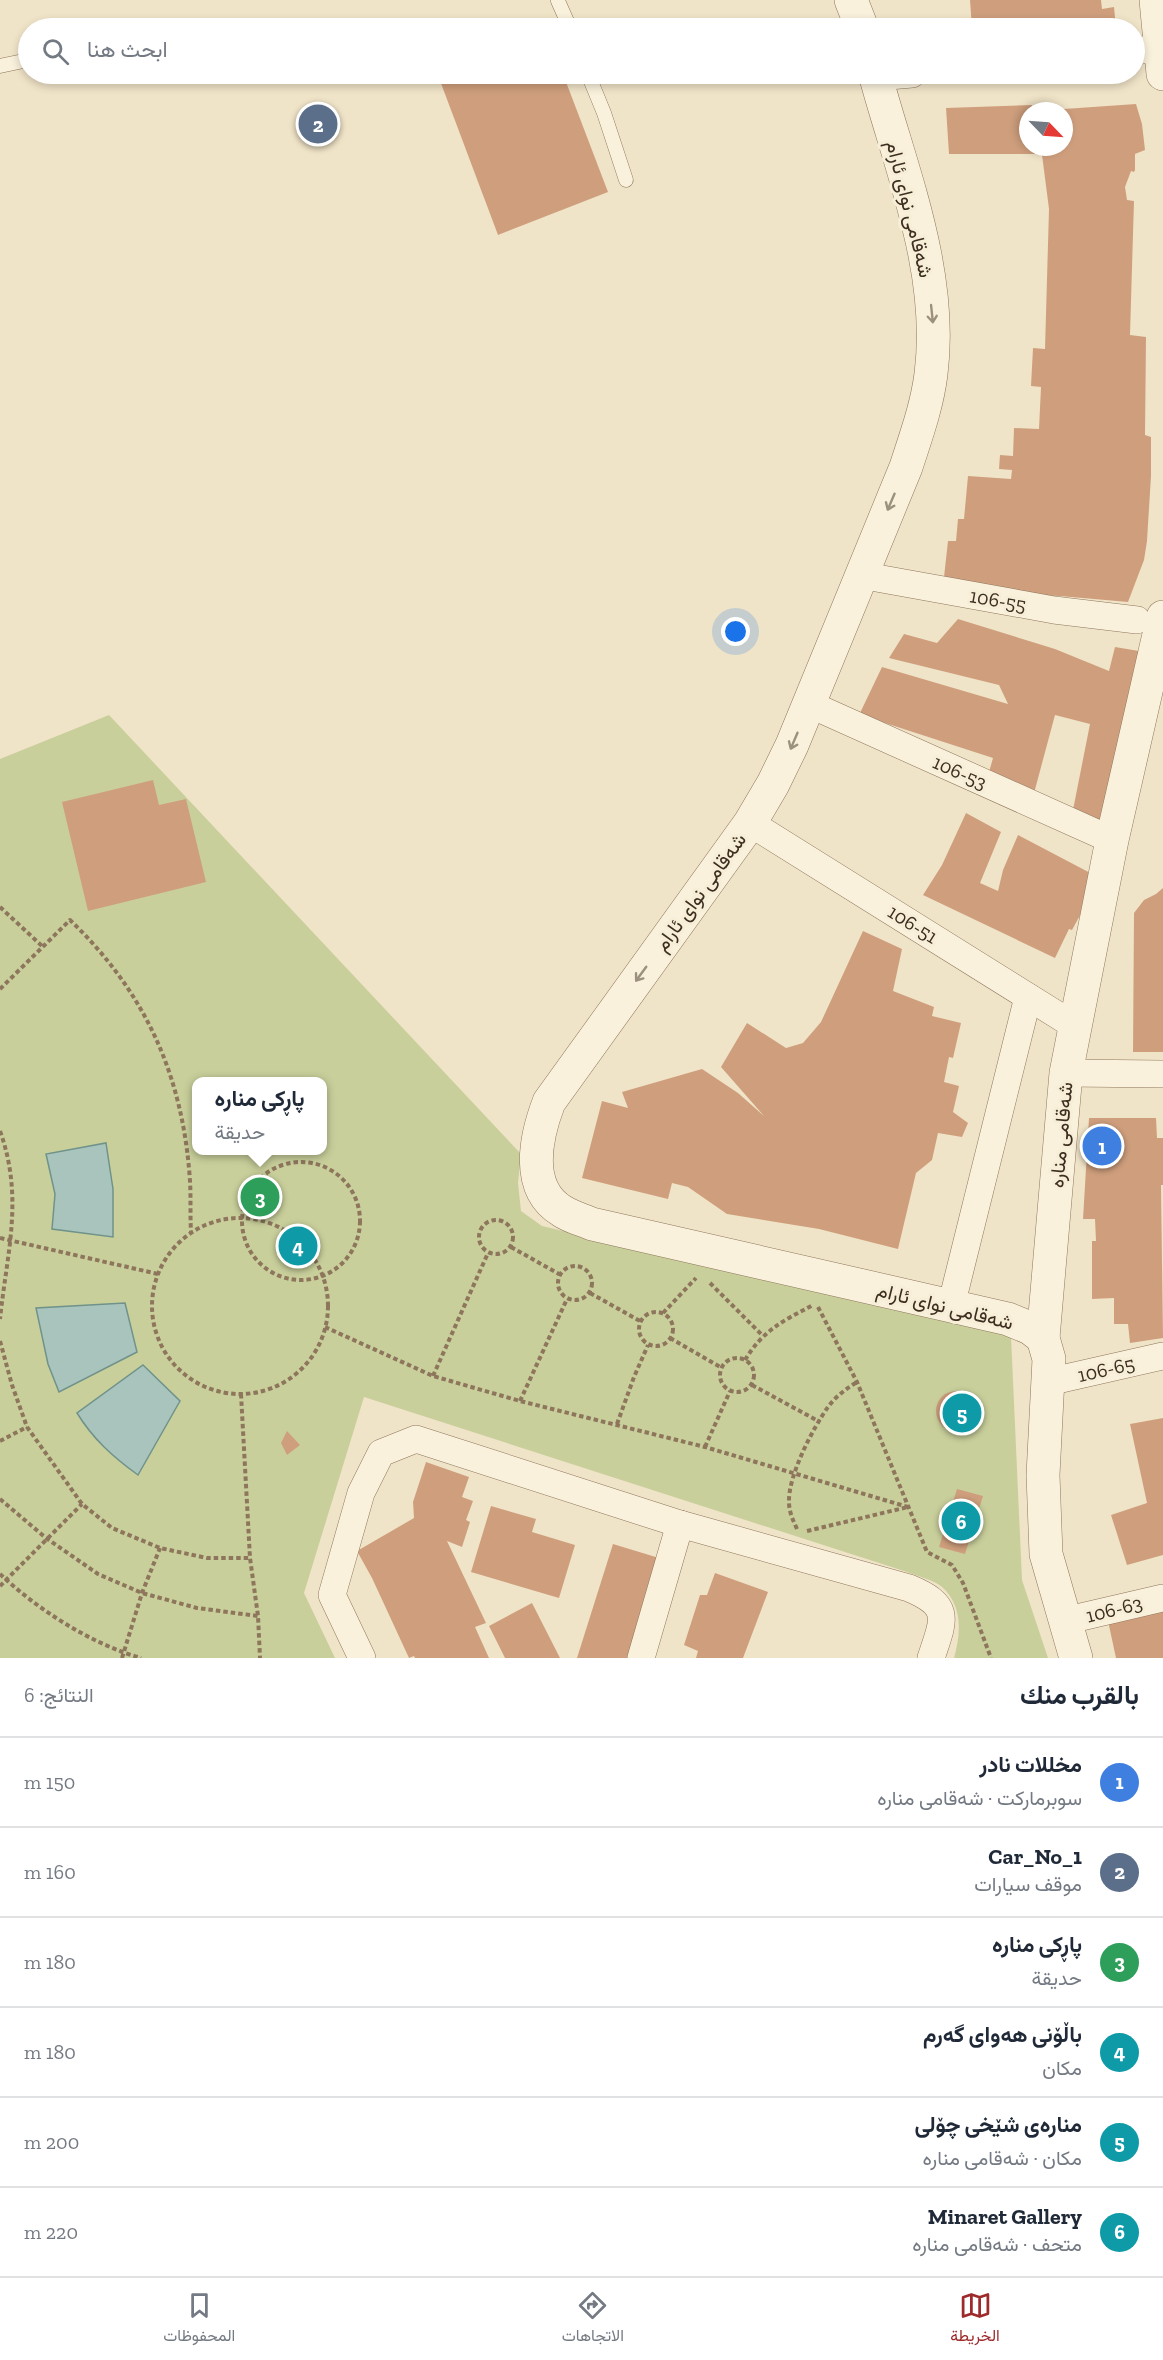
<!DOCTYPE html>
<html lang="ar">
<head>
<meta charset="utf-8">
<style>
  :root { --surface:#fff; --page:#f6f6f7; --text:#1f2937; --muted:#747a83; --line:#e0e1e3; --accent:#9e2a2b }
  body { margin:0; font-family:"Zilla Slab",Vazirmatn,serif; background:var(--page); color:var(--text); direction:rtl }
  .compass { position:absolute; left:1019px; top:102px; width:54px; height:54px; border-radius:50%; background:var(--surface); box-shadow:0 3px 9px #0003; rotate:115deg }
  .you { position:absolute; left:736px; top:632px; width:21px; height:21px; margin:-15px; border:4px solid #fff; border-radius:50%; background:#1a73e8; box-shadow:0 0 0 9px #1a73e833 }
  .badge { display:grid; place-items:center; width:39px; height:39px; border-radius:50%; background:var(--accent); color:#fff; font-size:20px; font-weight:700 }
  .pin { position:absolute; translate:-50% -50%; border:3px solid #fff; box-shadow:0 2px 6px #0006 }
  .popup { position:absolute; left:192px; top:1077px; width:135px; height:78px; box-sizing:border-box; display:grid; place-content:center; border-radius:12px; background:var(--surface); filter:drop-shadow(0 2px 4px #0005); font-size:20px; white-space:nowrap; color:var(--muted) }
  .popup b { font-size:22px; color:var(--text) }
  .popup::after { content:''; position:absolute; left:50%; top:100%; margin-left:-12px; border:12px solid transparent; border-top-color:var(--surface) }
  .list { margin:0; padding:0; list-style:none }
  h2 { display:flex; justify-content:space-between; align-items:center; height:78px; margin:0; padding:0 24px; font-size:26px }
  h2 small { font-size:20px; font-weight:400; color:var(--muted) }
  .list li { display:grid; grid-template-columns:39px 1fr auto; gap:18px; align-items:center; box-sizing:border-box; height:90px; padding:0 24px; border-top:2px solid var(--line) }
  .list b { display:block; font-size:22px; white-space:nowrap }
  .list p { margin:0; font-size:20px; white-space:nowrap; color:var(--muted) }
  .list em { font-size:20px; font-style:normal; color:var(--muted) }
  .icon { flex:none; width:33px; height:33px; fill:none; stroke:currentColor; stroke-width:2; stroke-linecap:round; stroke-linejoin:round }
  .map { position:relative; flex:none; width:1163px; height:1658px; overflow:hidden; direction:ltr }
  .search { position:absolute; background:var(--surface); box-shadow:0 3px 9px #0003; left:18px; right:18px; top:18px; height:66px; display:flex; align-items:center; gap:15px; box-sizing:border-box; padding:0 21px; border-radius:33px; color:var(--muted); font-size:22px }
  .sheet { height:618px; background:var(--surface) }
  nav { display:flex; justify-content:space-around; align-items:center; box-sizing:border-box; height:84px; border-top:2px solid var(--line); background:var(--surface); font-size:16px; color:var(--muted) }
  nav a { display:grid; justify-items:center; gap:3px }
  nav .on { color:var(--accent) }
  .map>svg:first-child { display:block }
</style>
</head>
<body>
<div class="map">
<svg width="1163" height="1658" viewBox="0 0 1163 1658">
  <rect width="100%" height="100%" fill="#f0e4c8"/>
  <path fill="#c9cf9b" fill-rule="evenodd" d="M 109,715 L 521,1154 L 518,1183 L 521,1211 L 542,1226 L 1011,1336 L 1022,1580 L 1048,1658 L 954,1658 C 961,1633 963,1606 942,1587 C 934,1580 917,1576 907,1572 L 364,1397 L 304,1593 L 335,1658 L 0,1658 L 0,759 ZM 197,1082 L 323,1082 L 323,1150 L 197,1150 Z"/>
  <g fill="#a9c4bc" stroke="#6f938a" stroke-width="1.5">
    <path d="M 106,1143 L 113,1189 L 113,1237 L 52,1229 L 55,1194 L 46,1154 Z"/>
    <path d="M 125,1303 L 137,1352 L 59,1392 L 48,1364 L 36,1308 Z"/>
    <path d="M 143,1365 L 180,1401 L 138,1475 C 113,1457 93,1439 77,1413 Z"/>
  </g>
  <g fill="#cf9f7d">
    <path d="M 970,0 L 1101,0 L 1102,9 L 1114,7 L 1116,28 L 1038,28 L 1038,24 L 972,28 Z"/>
    <path d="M 451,74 L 563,74 L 608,192 L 498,235 L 439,78 Z"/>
    <path d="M 1136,104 L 1142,124 L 1145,150 L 1135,154 L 1135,170 L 1134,172 L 1131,171 L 1125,187 L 1127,200 L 1134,201 L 1130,335 L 1146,337 L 1145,435 L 1151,437 L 1151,476 L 1147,541 L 1144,560 L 1128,602 L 1060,596 L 991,594 L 943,586 L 948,541 L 956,541 L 958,519 L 964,519 L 968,476 L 1011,479 L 1012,470 L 999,469 L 1000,455 L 1013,456 L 1014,428 L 1039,429 L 1041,387 L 1031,386 L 1033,348 L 1045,349 L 1049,209 L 1041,147 L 1064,147 L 1064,109 Z"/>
    <path d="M 1032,105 L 1032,111 L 1028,111 L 1028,147 L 1035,147 L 1035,154 L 949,154 L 946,108 Z"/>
    <path d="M 958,619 L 1055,649 L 1109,671 L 1115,647 L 1151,653 L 1109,832 L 1072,815 L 1090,724 L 1055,715 L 1033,797 L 987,779 L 993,758 L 882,722 L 860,713 L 882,667 L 1008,704 L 999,685 L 889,658 L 904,634 L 937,643 Z"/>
    <path d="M 153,780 L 159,805 L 186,799 L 206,882 L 88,911 L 62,802 Z"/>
    <path d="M 966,813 L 1001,832 L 980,883 L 998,891 L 1003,870 L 1018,835 L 1096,876 L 1084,908 L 1072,930 L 1069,929 L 1055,958 L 923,895 L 942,865 Z"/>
    <path d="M 1163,888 L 1163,1052 L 1133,1052 L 1134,913 L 1144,900 L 1156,894 Z"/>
    <path d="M 863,931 L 902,949 L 893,991 L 934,1007 L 932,1016 L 961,1023 L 953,1058 L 949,1057 L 944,1082 L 959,1086 L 953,1112 L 968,1123 L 962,1137 L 938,1133 L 932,1160 L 916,1173 L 898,1249 L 819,1229 L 727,1214 L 688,1187 L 672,1183 L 668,1199 L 582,1178 L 602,1101 L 628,1108 L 622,1092 L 702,1069 L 738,1093 L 764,1116 L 721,1067 L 747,1023 L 786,1048 L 803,1043 L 821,1022 Z"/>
    <path d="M 1089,1118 L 1156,1118 L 1157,1138 L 1163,1138 L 1163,1185 L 1161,1185 L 1163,1338 L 1130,1343 L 1128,1324 L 1114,1324 L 1114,1298 L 1092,1299 L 1092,1241 L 1096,1241 L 1095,1219 L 1083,1219 Z"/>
    <circle cx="956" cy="1411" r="20"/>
    <path d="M 1163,1418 L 1163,1555 L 1127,1565 L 1111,1515 L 1147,1503 L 1130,1424 Z"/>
    <path d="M 287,1431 L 300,1445 L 287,1455 L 281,1443 Z"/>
    <path d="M 426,1462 L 469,1477 L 462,1497 L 473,1501 L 466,1520 L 470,1522 L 462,1547 L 447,1541 L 486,1623 L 475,1627 L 489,1658 L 415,1658 L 414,1656 L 409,1658 L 372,1578 L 357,1551 L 414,1518 L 413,1502 Z"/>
    <path d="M 957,1489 L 983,1496 L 965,1554 L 939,1547 Z"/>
    <path d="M 491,1506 L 536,1519 L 532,1532 L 575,1545 L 559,1598 L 471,1572 Z"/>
    <path d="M 613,1544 L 659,1558 L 627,1658 L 577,1658 Z"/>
    <path d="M 715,1573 L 768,1592 L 743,1658 L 696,1658 L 698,1651 L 684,1645 L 700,1595 L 707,1595 Z"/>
    <path d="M 532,1603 L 560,1658 L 505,1658 L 489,1626 Z"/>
    <path d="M 1163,1608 L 1163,1658 L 1116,1658 L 1108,1621 Z"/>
  </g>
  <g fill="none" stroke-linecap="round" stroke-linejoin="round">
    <g stroke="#8d765c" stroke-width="15">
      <g id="service">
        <path d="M 558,1 L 570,28"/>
        <path d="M 0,66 L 28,60"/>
        <path d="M 588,74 L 604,113 L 626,180"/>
      </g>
    </g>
    <g stroke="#8d765c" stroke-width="28">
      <g id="minor">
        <path d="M 1134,51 L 1159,48"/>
        <path d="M 876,77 L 912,74"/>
        <path d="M 860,575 L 1054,610 L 1137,620"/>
        <path d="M 809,704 L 1112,840"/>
        <path d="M 750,823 L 1075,1026"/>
        <path d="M 1066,1073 L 1163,1074"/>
        <path d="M 951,1306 L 1028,997"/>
        <path d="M 1048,1382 L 1163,1356"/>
        <path d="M 1064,1621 L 1163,1598"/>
        <path d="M 362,1658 L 332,1595 L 361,1493 L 381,1453 L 416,1439 L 680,1524 L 909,1588 C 952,1606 944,1619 931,1658"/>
        <path d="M 641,1658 L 680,1524"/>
      </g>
    </g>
    <g stroke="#8d765c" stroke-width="34">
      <g id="tertiary">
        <path d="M 851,0 L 862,28"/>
        <path d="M 1156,0 L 1163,74"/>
        <path d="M 875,74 C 901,170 944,272 931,374 C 927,406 916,436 906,467 L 792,745 L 773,784 L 750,823 L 549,1102 C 536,1136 524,1188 562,1211 C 571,1217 583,1220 592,1224 L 1008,1319 L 1030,1328 L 1043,1338"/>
        <path d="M 1076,1658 L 1046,1554 L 1043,1475 L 1049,1359 L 1043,1338 L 1066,1073 L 1112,840 L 1163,617"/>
      </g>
    </g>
    <g stroke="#8d765c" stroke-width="4" stroke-dasharray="4.5 3" stroke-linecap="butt">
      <path d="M 0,907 L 42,946"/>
      <path d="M 0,989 L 70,920 C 146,993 183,1076 190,1181 C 191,1198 190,1215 191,1232"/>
      <path d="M 0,1131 C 24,1198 7,1252 0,1319"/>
      <circle cx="301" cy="1221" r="59"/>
      <circle cx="240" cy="1306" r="88"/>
      <circle cx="496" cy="1237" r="17"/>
      <path d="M 0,1238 L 158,1274"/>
      <path d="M 511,1247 L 559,1274"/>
      <circle cx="575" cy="1283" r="17"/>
      <path d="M 710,1283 L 762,1335"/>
      <path d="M 590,1293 L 640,1321"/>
      <path d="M 818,1307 L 857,1382 L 927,1552 L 952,1565 L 963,1583 L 991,1658"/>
      <circle cx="656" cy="1329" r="17"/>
      <path d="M 663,1313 L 696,1278"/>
      <path d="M 325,1327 L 433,1376 L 520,1401 L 705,1447 L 908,1507"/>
      <path d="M 670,1338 L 722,1368"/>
      <path d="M 0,1341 L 12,1385 L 27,1427 L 82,1504 L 112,1528 L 160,1548 L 207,1558 L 250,1558"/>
      <circle cx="737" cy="1375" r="17"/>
      <path d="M 745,1360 C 763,1330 783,1321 813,1305"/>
      <path d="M 433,1376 L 488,1253"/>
      <path d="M 752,1385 L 820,1422"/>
      <path d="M 241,1394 L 250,1558 L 258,1616 L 260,1658"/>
      <path d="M 520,1401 L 567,1299"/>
      <path d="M 617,1424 L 634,1377 L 648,1345"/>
      <path d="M 0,1441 L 27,1427"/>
      <path d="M 705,1447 L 730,1391"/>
      <path d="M 0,1499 L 46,1538 L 98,1574 L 142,1593 L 197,1608 L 258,1616"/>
      <path d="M 797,1529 C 793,1520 789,1512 789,1502 C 788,1476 813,1428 828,1407 C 836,1396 846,1389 857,1382"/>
      <path d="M 807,1531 L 908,1507"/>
      <path d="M 0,1574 C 37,1609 91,1644 141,1658"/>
      <path d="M 0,1586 L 82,1504"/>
      <path d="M 122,1658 L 142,1593 L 160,1548"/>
    </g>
    <use href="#service" stroke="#faf1dc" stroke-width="14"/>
    <use href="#minor" stroke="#faf1dc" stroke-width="27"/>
    <use href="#tertiary" stroke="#faf1dc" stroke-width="33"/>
  </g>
  <defs><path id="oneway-shaft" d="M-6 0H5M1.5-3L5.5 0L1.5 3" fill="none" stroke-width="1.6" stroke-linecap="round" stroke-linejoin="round" transform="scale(1.5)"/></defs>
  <g stroke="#9c907e">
    <use href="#oneway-shaft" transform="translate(932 314) rotate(84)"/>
    <use href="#oneway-shaft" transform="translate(891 502) rotate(113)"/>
    <use href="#oneway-shaft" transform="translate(794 741) rotate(113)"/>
    <use href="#oneway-shaft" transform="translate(641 974) rotate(126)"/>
  </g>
  <g text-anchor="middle" stroke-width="6" stroke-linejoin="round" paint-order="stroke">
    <g font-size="20" fill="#3d2e20" stroke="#f7eed8">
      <text transform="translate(910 209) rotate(76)" y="7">شەقامی نوای ئارام</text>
      <text transform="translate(998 600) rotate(10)" y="7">106-55</text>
      <text transform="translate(960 772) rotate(24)" y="7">106-53</text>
      <text transform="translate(700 892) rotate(-54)" y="7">شەقامی نوای ئارام</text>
      <text transform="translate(913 924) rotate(32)" y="7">106-51</text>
      <text transform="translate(1061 1135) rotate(-85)" y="7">شەقامی منارە</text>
      <text transform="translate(945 1306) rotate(14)" y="7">شەقامی نوای ئارام</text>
      <text transform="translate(1106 1369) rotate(-13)" y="7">106-65</text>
      <text transform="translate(1114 1609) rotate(-14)" y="7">106-63</text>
    </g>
  </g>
</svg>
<svg class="compass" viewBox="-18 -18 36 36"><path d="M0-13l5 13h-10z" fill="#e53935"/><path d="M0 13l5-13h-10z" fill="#747a83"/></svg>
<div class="you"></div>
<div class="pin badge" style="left:1102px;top:1146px;background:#3f7fe0">1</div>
<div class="pin badge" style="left:318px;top:124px;background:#5c6f8a">2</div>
<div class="pin badge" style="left:260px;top:1197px;background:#2e9e5b">3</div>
<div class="popup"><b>پاڕکی منارە</b>حديقة</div>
<div class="pin badge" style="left:298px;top:1246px;background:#0f9aa8">4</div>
<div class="pin badge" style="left:962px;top:1413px;background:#0f9aa8">5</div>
<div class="pin badge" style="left:961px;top:1521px;background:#0f9aa8">6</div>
<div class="search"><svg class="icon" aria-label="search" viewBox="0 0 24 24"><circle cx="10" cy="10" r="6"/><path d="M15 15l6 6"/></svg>ابحث هنا</div>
</div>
<section class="sheet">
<h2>بالقرب منك<small>النتائج: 6</small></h2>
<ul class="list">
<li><span class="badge" style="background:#3f7fe0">1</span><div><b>مخللات نادر</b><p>سوبرماركت · شەقامی منارە</p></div><em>150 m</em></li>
<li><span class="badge" style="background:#5c6f8a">2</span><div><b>Car_No_1</b><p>موقف سيارات</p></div><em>160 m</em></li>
<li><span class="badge" style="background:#2e9e5b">3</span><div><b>پاڕکی منارە</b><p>حديقة</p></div><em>180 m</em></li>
<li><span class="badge" style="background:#0f9aa8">4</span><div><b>باڵۆنی هەوای گەرم</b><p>مكان</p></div><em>180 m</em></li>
<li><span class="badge" style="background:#0f9aa8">5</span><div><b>منارەی شێخی چۆلی</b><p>مكان · شەقامی منارە</p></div><em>200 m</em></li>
<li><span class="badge" style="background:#0f9aa8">6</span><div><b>Minaret Gallery</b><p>متحف · شەقامی منارە</p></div><em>220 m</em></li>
</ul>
</section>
<nav>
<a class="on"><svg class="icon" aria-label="map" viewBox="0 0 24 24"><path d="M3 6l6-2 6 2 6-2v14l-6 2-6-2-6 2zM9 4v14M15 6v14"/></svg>الخريطة</a>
<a><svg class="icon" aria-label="directions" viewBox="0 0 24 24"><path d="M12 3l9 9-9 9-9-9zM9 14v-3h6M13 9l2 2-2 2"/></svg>الاتجاهات</a>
<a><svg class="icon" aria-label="saved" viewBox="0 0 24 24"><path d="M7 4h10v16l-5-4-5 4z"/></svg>المحفوظات</a>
</nav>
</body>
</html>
